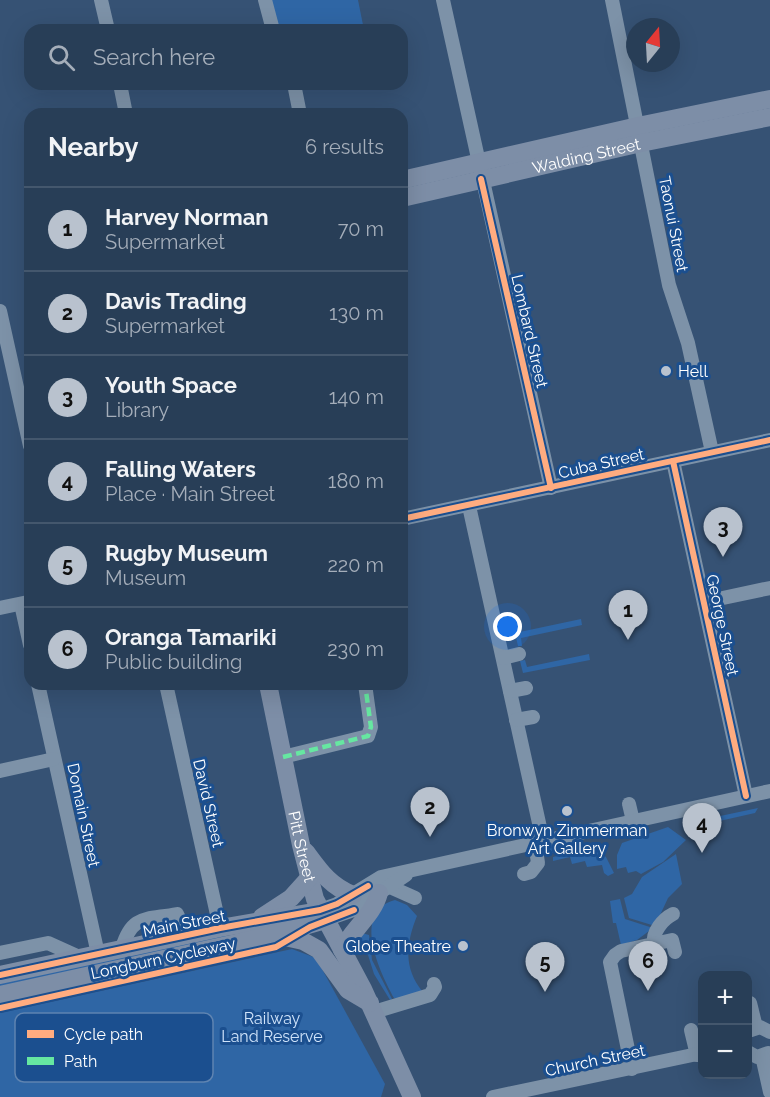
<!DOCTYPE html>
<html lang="en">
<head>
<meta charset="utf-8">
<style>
  :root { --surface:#283e57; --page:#30455d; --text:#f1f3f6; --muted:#a5aeba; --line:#44576d; --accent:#b9c2ce }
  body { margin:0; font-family:Raleway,sans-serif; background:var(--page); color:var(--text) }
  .controls { position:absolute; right:18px; bottom:18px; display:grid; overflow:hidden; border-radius:12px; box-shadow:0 6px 24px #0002 }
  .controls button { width:54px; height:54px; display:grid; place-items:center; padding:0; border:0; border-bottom:2px solid var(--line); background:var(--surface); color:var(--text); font:30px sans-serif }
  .compass { position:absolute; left:626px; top:18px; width:54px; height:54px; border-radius:50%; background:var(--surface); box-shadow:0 6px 24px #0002; rotate:18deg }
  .you { position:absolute; left:508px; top:627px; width:21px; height:21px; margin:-15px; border:4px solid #fff; border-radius:50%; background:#1a73e8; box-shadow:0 0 0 9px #1a73e833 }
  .badge { display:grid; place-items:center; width:39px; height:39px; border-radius:50%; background:var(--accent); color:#111; font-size:20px; font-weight:700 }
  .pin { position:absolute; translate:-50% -50px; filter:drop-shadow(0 2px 3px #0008) }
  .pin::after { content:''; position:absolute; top:32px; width:21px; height:18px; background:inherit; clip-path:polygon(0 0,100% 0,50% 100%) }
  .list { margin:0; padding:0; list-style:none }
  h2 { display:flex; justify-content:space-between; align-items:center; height:78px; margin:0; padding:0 24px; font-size:26px }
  h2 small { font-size:20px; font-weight:400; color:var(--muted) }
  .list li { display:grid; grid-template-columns:39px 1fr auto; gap:18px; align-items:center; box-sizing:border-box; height:84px; padding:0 24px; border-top:2px solid var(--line) }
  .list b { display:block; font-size:22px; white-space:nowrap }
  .list p { margin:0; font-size:20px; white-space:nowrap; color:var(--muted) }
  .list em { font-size:20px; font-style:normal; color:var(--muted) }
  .icon { flex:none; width:33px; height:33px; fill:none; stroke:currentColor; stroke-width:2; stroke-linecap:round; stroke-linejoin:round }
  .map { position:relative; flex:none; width:770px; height:1097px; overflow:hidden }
  .search { position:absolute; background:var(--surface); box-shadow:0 6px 24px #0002; left:24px; top:24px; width:384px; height:66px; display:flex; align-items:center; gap:15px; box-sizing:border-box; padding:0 21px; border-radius:18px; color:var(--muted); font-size:22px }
  .panel { position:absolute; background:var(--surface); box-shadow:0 6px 24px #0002; left:24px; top:108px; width:384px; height:582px; border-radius:18px }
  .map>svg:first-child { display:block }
</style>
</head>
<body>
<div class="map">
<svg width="770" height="1097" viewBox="0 0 770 1097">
  <rect width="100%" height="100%" fill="#365274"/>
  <g fill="#2f66a5">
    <path d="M 265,0 L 358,0 L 364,30 L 273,30 Z"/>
    <path d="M 581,619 L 582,625 L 521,638 L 522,646 L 518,646 L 515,633 Z"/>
    <path d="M 589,654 L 590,660 L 523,673 L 520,661 L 525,660 L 527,667 Z"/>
    <path d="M 758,808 L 755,813 L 693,827 L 687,823 Z"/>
    <path d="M 668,827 L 686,840 L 663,862 L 641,874 L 636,871 L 628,873 L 626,867 L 617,869 L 617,855 L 622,843 Z"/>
    <path d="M 574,841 L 568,850 L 551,853 L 544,850 L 548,846 Z"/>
    <path d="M 592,848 L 606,857 L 614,873 L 608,876 L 604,873 L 602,865 L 587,867 L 585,861 L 572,864 L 570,857 L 553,861 L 553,857 Z"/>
    <path d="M 676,854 L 682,884 L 668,898 L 655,926 L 629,918 L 624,898 L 632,894 L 642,877 Z"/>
    <path d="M 620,899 L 625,919 L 653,928 L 637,940 L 621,945 L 616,923 L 613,923 L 610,901 Z"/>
    <path d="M 395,900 L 407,905 L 417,916 C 406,943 403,968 423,992 L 400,999 L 394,998 C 381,974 350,912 395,900 Z"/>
    <path d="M 362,933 L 369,935 L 372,960 L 392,999 L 390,1000 L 374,974 L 368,955 L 356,947 L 355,941 Z"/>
    <path d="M 240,935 L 0,987 L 0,982 L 209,937 Z"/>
    <path d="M 292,949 L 316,958 L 385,1084 L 381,1097 L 0,1097 L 0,1013 Z"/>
  </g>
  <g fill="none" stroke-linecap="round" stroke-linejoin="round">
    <g stroke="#7d92a8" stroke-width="14">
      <path d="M 101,0 L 108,30"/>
      <path d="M 265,0 L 273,30"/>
      <path d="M 443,0 L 551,488"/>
      <path d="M 612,0 L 669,285 L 688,343 L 712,452"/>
      <path d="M 120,84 L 126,114"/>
      <path d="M 294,84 L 300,114"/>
      <path d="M 0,311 L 30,446"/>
      <path d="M 673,461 L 746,796"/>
      <path d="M 469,506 L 543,841"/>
      <path d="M 402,519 L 770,440"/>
      <path d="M 704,602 L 770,588"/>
      <path d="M 21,604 L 30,645"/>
      <path d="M 0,608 L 28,602"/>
      <path d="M 503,658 L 519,654"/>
      <path d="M 38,684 L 98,954"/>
      <path d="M 166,684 L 220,928"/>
      <path d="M 510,691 L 526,688"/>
      <path d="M 516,720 L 533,717"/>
      <path d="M 283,757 L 368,736 L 371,727 L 365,684"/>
      <path d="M 0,771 L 54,759"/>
      <path d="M 629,804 L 633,821"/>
      <path d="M 524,874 L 531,872 L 538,863 L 535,843"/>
      <path d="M 388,886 L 415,898"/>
      <path d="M 320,910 L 337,904 L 381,877 L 770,791"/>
      <path d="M 325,920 L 354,910 L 406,875"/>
      <path d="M 654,944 C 652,932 663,919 673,914"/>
      <path d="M 122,948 C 132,914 146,920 177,914 L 187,935"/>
      <path d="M 0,953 L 48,943 L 79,957"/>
      <path d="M 750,1003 L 756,1027"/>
      <path d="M 374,1012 L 430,995 L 435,987 L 434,984"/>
      <path d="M 691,1030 L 697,1055"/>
      <path d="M 748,1031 L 760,1027 L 770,1032"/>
      <path d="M 748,1052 L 757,1057 L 768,1053"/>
      <path d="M 762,1056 L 770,1092"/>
      <path d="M 632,1069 L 610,962 L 615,955 L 621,951 L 672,940 L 675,952"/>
      <path d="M 493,1097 L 702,1053"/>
    </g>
    <g stroke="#7d8ea7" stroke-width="18">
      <path d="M 402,180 L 638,126 L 770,99"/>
      <path id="s1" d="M 402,198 L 641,143 L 770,117"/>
      <path id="s2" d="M 268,684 L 301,845 L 315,899 L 363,989 L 412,1097"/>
      <path d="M 306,852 C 320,871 330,886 353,895"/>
      <path d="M 262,917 L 291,898 L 309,878"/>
      <path d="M 276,935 L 303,941 L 319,950 L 348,990 L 370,1003"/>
      <path d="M 342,950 C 352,929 373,916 379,893"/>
      <path d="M 0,975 L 220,928 L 319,911"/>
      <path d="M 0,995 L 273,935 L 325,920"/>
    </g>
    <path stroke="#66e7a1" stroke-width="4.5" stroke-dasharray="9 4.5" stroke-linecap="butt" d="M 283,757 L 368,736 L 371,727 L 365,684"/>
    <g stroke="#1b4f8f" stroke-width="10">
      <g id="cycleway">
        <path d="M 481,179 L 551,488"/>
        <path d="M 673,461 L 746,796"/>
        <path d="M 402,519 L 770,440"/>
        <path d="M 0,975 L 220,928 L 320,910 L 337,904 L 368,886"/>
        <path d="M 0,1008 L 276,947 L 310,927 L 354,910"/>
      </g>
    </g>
    <use href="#cycleway" stroke="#ffac80" stroke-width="6"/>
  </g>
  <g fill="#b9c2ce" stroke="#1b4f8f" stroke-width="2">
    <circle cx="666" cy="371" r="6"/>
    <circle cx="567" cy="811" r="6"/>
    <circle cx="463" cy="946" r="6"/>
  </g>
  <g text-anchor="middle" stroke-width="6" stroke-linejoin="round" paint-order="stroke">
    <g font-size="16" fill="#fff" stroke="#1b4f8f">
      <text dy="6" stroke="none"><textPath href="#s1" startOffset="189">Walding Street</textPath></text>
      <text transform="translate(674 224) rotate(79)" y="6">Taonui Street</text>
      <text transform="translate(530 331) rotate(77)" y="6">Lombard Street</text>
      <text transform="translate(601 463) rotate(-13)" y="6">Cuba Street</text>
      <text transform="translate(723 625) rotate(78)" y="6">George Street</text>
      <text transform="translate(209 803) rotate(77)" y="6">David Street</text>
      <text transform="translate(84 815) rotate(78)" y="6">Domain Street</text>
      <text dy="6" stroke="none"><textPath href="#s2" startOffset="166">Pitt Street</textPath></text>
      <text transform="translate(184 923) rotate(-11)" y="6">Main Street</text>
      <text transform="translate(163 958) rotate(-12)" y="6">Longburn Cycleway</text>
      <text transform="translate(595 1060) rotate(-12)" y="6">Church Street</text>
    </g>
    <g font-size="16" fill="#fff" stroke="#1b4f8f" text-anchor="start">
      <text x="678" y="377">Hell</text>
      <text x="567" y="836" text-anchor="middle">Bronwyn Zimmerman<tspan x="567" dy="18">Art Gallery</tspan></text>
      <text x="451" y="952" text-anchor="end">Globe Theatre</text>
    </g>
    <g font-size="16" fill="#cfe3fa" stroke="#1b4f8f">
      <text x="272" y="1024">Railway<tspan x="272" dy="18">Land Reserve</tspan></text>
    </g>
  </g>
  <rect x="15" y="1013" width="198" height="69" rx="9" fill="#1b4f8f" stroke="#5f84b1" stroke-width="1.5"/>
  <rect x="27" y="1030" width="27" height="8" fill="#ffac80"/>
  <rect x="27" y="1057" width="27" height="8" fill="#66e7a1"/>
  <g font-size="16" fill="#fff">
    <text x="64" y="1040">Cycle path</text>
    <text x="64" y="1067">Path</text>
  </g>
</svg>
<div class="controls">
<button>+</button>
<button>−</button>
</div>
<svg class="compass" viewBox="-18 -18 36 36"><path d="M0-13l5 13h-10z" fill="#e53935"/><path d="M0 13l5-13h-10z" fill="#a5aeba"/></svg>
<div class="you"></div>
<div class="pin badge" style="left:628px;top:640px">1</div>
<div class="pin badge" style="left:430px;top:837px">2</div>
<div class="pin badge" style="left:723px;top:557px">3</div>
<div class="pin badge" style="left:702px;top:853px">4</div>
<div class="pin badge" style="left:545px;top:992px">5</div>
<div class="pin badge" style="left:648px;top:991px">6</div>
<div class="search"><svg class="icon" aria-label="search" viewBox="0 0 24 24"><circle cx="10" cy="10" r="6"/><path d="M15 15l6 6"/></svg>Search here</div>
<section class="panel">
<h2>Nearby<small>6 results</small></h2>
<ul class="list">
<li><span class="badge">1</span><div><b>Harvey Norman</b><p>Supermarket</p></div><em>70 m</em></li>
<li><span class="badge">2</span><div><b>Davis Trading</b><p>Supermarket</p></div><em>130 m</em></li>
<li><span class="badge">3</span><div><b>Youth Space</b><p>Library</p></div><em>140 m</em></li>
<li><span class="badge">4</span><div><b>Falling Waters</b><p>Place · Main Street</p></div><em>180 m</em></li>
<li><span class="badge">5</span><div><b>Rugby Museum</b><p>Museum</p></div><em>220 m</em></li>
<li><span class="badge">6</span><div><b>Oranga Tamariki</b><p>Public building</p></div><em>230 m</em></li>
</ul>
</section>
</div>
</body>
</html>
